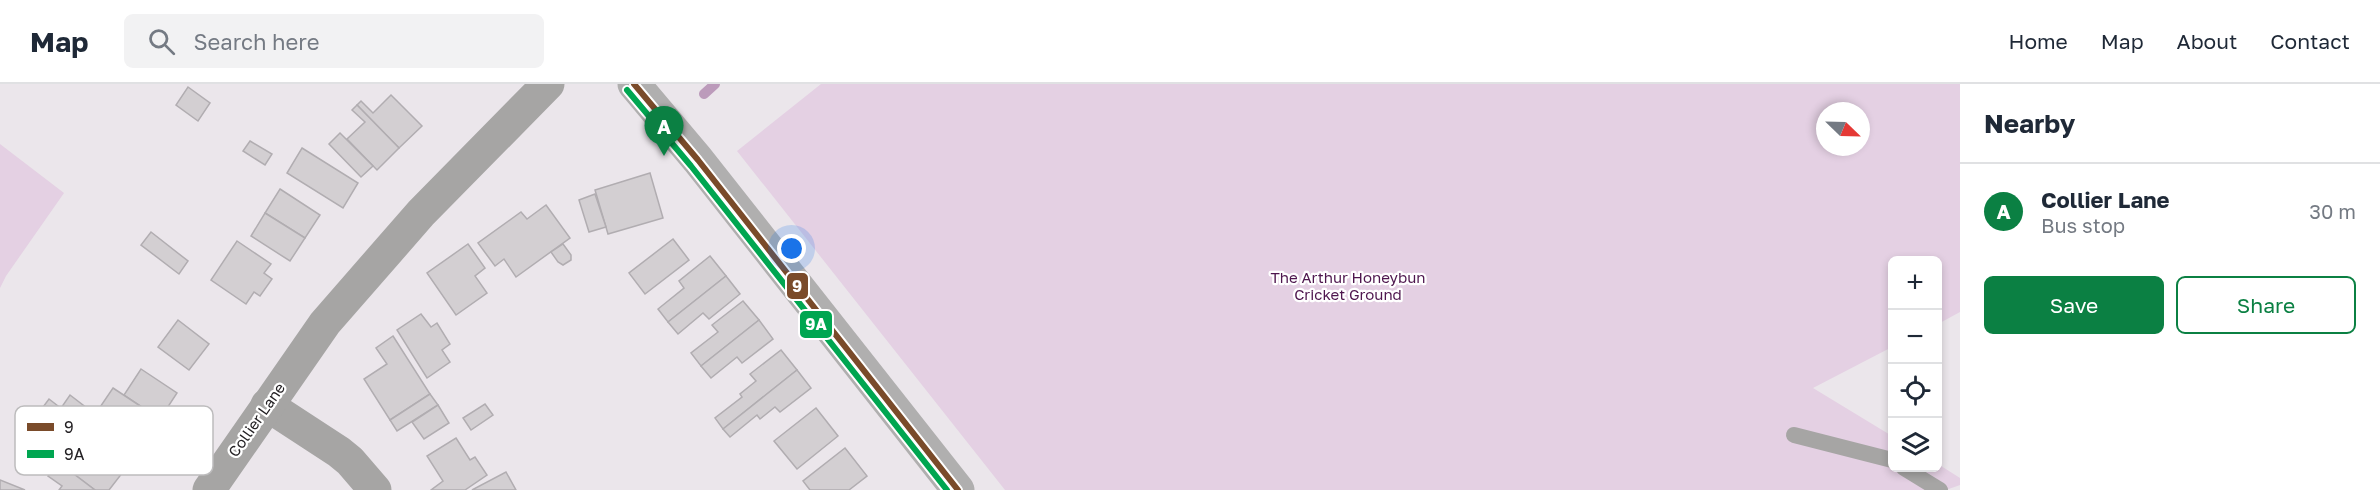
<!DOCTYPE html>
<html lang="en">
<head>
<meta charset="utf-8">
<style>
  :root { --surface:#fff; --page:#f2f2f3; --text:#1f2937; --muted:#747a83; --line:#e0e1e3; --accent:#0b8043 }
  body { margin:0; font-family:"Golos Text",sans-serif; background:var(--page); color:var(--text) }
  .controls { position:absolute; right:18px; bottom:18px; display:grid; overflow:hidden; border-radius:9px; box-shadow:0 3px 9px #0003 }
  .controls button { width:54px; height:54px; display:grid; place-items:center; padding:0; border:0; border-bottom:2px solid var(--line); background:var(--surface); color:var(--text); font:30px sans-serif }
  .compass { position:absolute; left:1816px; top:18px; width:54px; height:54px; border-radius:50%; background:var(--surface); box-shadow:0 3px 9px #0003; rotate:113deg }
  .you { position:absolute; left:792px; top:165px; width:21px; height:21px; margin:-15px; border:4px solid #fff; border-radius:50%; background:#1a73e8; box-shadow:0 0 0 9px #1a73e833 }
  .badge { display:grid; place-items:center; width:39px; height:39px; border-radius:50%; background:var(--accent); color:#fff; font-size:20px; font-weight:700 }
  .pin { position:absolute; translate:-50% -50px; filter:drop-shadow(0 2px 3px #0008) }
  .pin::after { content:''; position:absolute; top:32px; width:21px; height:18px; background:inherit; clip-path:polygon(0 0,100% 0,50% 100%) }
  .list { margin:0; padding:0; list-style:none }
  h2 { display:flex; justify-content:space-between; align-items:center; height:78px; margin:0; padding:0 24px; font-size:26px }
  h2 small { font-size:20px; font-weight:400; color:var(--muted) }
  .list li { display:grid; grid-template-columns:39px 1fr auto; gap:18px; align-items:center; box-sizing:border-box; height:96px; padding:0 24px; border-top:2px solid var(--line) }
  .list b { display:block; font-size:22px; white-space:nowrap }
  .list p { margin:0; font-size:20px; white-space:nowrap; color:var(--muted) }
  .list em { font-size:20px; font-style:normal; color:var(--muted) }
  .actions { display:flex; gap:12px; padding:18px 24px }
  .actions a { flex:1; padding:14px 0; border:2px solid var(--accent); border-radius:9px; text-align:center; font-size:21px; color:var(--accent) }
  .actions .main { background:var(--accent); color:#fff }
  .icon { flex:none; width:33px; height:33px; fill:none; stroke:currentColor; stroke-width:2; stroke-linecap:round; stroke-linejoin:round }
  .map { position:relative; flex:none; width:1960px; height:406px; overflow:hidden }
  header { display:flex; align-items:center; gap:36px; box-sizing:border-box; height:84px; padding:0 30px; background:var(--surface); border-bottom:2px solid var(--line) }
  header strong { font-size:28px }
  nav { display:flex; gap:33px; margin-inline-start:auto; font-size:21px }
  .search { width:420px; height:54px; background:var(--page); display:flex; align-items:center; gap:15px; box-sizing:border-box; padding:0 21px; border-radius:9px; color:var(--muted); font-size:22px }
  main { display:flex }
  aside { flex:1; background:var(--surface) }
  .map>svg:first-child { display:block }
</style>
</head>
<body>
<header>
<strong>Map</strong>
<div class="search"><svg class="icon" aria-label="search" viewBox="0 0 24 24"><circle cx="10" cy="10" r="6"/><path d="M15 15l6 6"/></svg>Search here</div>
<nav><a>Home</a><a>Map</a><a>About</a><a>Contact</a></nav>
</header>
<main>
<div class="map">
<svg width="1960" height="406" viewBox="0 0 1960 406">
  <rect width="100%" height="100%" fill="#ebe6eb"/>
  <g fill="#e4d0e3" fill-rule="evenodd">
    <path d="M 821,0 L 1960,0 L 1960,228 L 1938,240 L 1938,177 L 1892,177 L 1892,263 L 1813,304 L 1892,352 L 1892,384 L 1938,384 L 1938,380 L 1960,394 L 1960,401 L 1946,406 L 1005,406 L 737,67 ZM 1825,27 L 1861,27 L 1861,63 L 1825,63 Z"/>
    <path d="M 0,60 L 64,109 L 6,192 L 0,204 Z"/>
  </g>
  <g fill="none" stroke-linecap="round" stroke-linejoin="round">
    <path stroke="#bc9bbb" stroke-width="10" d="M 704,10 L 715,0"/>
  </g>
  <g fill="#d3cfd2" stroke="#b1adb1" stroke-width="1.5">
    <path d="M 188,3 L 210,19 L 198,37 L 176,21 Z"/>
    <path d="M 391,11 L 422,42 L 399,64 L 357,21 L 361,17 L 373,29 Z"/>
    <path d="M 357,21 L 399,64 L 377,86 L 347,55 L 365,38 L 352,26 Z"/>
    <path d="M 340,49 L 373,82 L 361,93 L 329,60 Z"/>
    <path d="M 250,57 L 272,70 L 265,81 L 243,67 Z"/>
    <path d="M 302,64 L 358,99 L 343,124 L 287,89 Z"/>
    <path d="M 650,89 L 663,134 L 608,150 L 595,106 Z"/>
    <path d="M 280,105 L 320,131 L 305,154 L 265,129 Z"/>
    <path d="M 595,110 L 606,143 L 589,148 L 579,116 Z"/>
    <path d="M 546,121 L 570,154 L 516,193 L 504,175 L 495,182 L 478,159 L 521,128 L 527,135 Z"/>
    <path d="M 265,129 L 305,154 L 290,177 L 251,152 Z"/>
    <path d="M 151,148 L 188,177 L 179,190 L 141,161 Z"/>
    <path d="M 673,155 L 689,176 L 645,210 L 629,189 Z"/>
    <path d="M 237,157 L 271,180 L 264,189 L 272,195 L 260,212 L 254,208 L 246,220 L 211,196 Z"/>
    <path d="M 468,160 L 485,184 L 475,192 L 487,209 L 456,231 L 427,189 Z"/>
    <path d="M 563,160 L 571,171 L 571,176 L 563,181 L 558,178 L 551,168 Z"/>
    <path d="M 710,172 L 726,192 L 668,238 L 658,225 L 684,204 L 679,197 Z"/>
    <path d="M 726,192 L 740,210 L 709,235 L 703,229 L 678,250 L 668,238 Z"/>
    <path d="M 743,217 L 759,236 L 701,282 L 691,269 L 718,248 L 712,241 Z"/>
    <path d="M 421,230 L 431,243 L 437,239 L 450,260 L 442,266 L 450,278 L 427,294 L 397,246 Z"/>
    <path d="M 178,236 L 209,260 L 189,286 L 158,263 Z"/>
    <path d="M 759,236 L 773,255 L 742,279 L 737,273 L 711,294 L 701,282 Z"/>
    <path d="M 393,252 L 430,310 L 390,336 L 364,295 L 387,280 L 376,264 Z"/>
    <path d="M 781,266 L 797,286 L 723,345 L 715,334 L 742,313 L 740,310 L 756,297 L 750,290 Z"/>
    <path d="M 141,285 L 177,309 L 160,335 L 124,311 Z"/>
    <path d="M 797,286 L 811,304 L 780,328 L 775,323 L 760,335 L 757,331 L 730,353 L 723,345 Z"/>
    <path d="M 113,304 L 160,335 L 143,361 L 96,329 Z"/>
    <path d="M 430,310 L 438,321 L 397,347 L 390,336 Z"/>
    <path d="M 70,311 L 92,328 L 83,340 L 61,324 Z"/>
    <path d="M 49,315 L 76,336 L 68,348 L 40,327 Z"/>
    <path d="M 485,320 L 493,331 L 471,346 L 463,334 Z"/>
    <path d="M 438,321 L 449,339 L 424,355 L 412,338 Z"/>
    <path d="M 816,324 L 838,352 L 797,385 L 774,357 Z"/>
    <path d="M 76,354 L 123,388 L 109,406 L 95,406 L 58,378 Z"/>
    <path d="M 456,354 L 470,376 L 475,373 L 487,391 L 465,406 L 431,406 L 443,397 L 427,372 Z"/>
    <path d="M 845,364 L 867,392 L 849,406 L 810,406 L 803,397 Z"/>
    <path d="M 58,378 L 95,406 L 59,406 L 62,402 L 48,392 Z"/>
    <path d="M 506,388 L 516,406 L 472,406 Z"/>
    <path d="M 0,396 L 25,406 L 0,406 Z"/>
  </g>
  <g fill="none" stroke-linecap="round" stroke-linejoin="round">
    <g stroke="#a6a5a4" stroke-width="16">
      <path d="M 1794,351 L 1892,376"/>
      <path d="M 1904,384 L 1940,406"/>
    </g>
    <g stroke="#a6a5a4" stroke-width="33">
      <path d="M 267,321 L 339,368 L 350,377 L 375,406"/>
      <path d="M 209,406 L 325,239 L 421,129 L 548,0"/>
    </g>
    <path stroke="#b0afaf" stroke-width="33" d="M 634,0 L 698,76 L 958,406"/>
    <g stroke="#fff" stroke-width="10">
      <path id="bus-1" d="M 634,0 L 698,76 L 958,406"/>
    </g>
    <g stroke="#fff" stroke-width="10">
      <path id="bus-2" d="M 627,6 L 691,82 L 947,406"/>
    </g>
    <use href="#bus-1" stroke="#7a4b2a" stroke-width="6"/>
    <use href="#bus-2" stroke="#00a651" stroke-width="6"/>
  </g>
  <g text-anchor="middle" stroke-width="4.5" stroke-linejoin="round" paint-order="stroke">
    <g font-size="15" fill="#4e164e" stroke="#fff">
      <text x="1348" y="199">The Arthur Honeybun<tspan x="1348" dy="17">Cricket Ground</tspan></text>
    </g>
    <g font-size="15" fill="#242124" stroke="#fff">
      <text transform="translate(257 336) rotate(-55)" y="5">Collier Lane</text>
    </g>
  </g>
  <rect x="15" y="322" width="198" height="69" rx="9" fill="#fff" stroke="#bdbcbd" stroke-width="1.5"/>
  <rect x="27" y="339" width="27" height="8" fill="#7a4b2a"/>
  <rect x="27" y="366" width="27" height="8" fill="#00a651"/>
  <g font-size="16" fill="#242124">
    <text x="64" y="349">9</text>
    <text x="64" y="376">9A</text>
  </g>
  <g stroke="#fff" stroke-width="2">
    <rect x="786" y="188" width="23" height="28" rx="6" fill="#7a4b2a"/>
    <rect x="799" y="226" width="34" height="29" rx="6" fill="#00a651"/>
  </g>
  <g font-size="16" text-anchor="middle" font-weight="bold" fill="#fff">
    <text x="797" y="208">9</text>
    <text x="816" y="246">9A</text>
  </g>
</svg>
<div class="controls">
<button>+</button>
<button>−</button>
<button><svg class="icon" aria-label="locate" viewBox="0 0 24 24"><circle cx="12" cy="12" r="6"/><path d="M12 2v4M12 18v4M2 12h4M18 12h4"/></svg></button>
<button><svg class="icon" aria-label="layers" viewBox="0 0 24 24"><path d="M12 4l9 5-9 5-9-5zM3 14l9 5 9-5"/></svg></button>
</div>
<svg class="compass" viewBox="-18 -18 36 36"><path d="M0-13l5 13h-10z" fill="#e53935"/><path d="M0 13l5-13h-10z" fill="#747a83"/></svg>
<div class="you"></div>
<div class="pin badge" style="left:664px;top:72px">A</div>
</div>
<aside>
<h2>Nearby<small></small></h2>
<ul class="list">
<li><span class="badge">A</span><div><b>Collier Lane</b><p>Bus stop</p></div><em>30 m</em></li>
</ul>
<div class="actions"><a class="main">Save</a><a>Share</a></div>
</aside>
</main>
</body>
</html>
